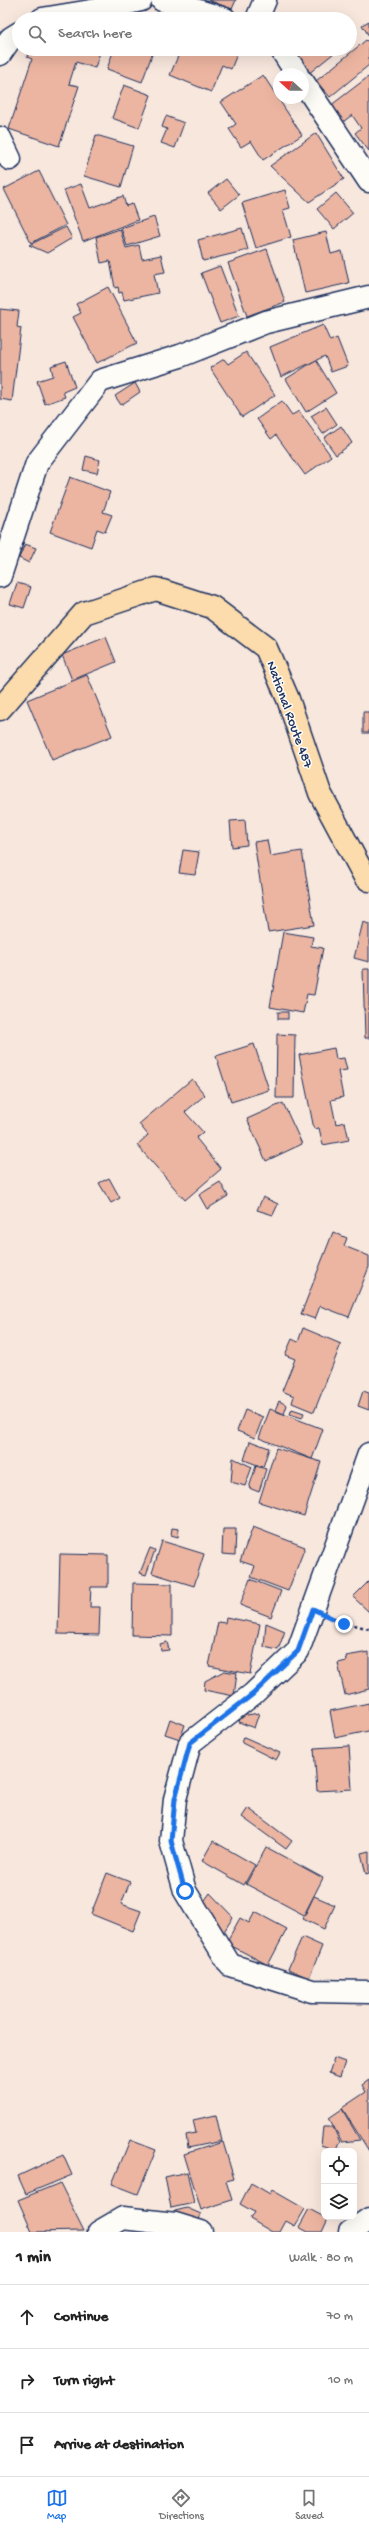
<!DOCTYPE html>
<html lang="en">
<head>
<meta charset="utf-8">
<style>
  :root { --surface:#fff; --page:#f2f2f2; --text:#222; --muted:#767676; --line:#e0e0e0; --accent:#1a73e8 }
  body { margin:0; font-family:"Gochi Hand",sans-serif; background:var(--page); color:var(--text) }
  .controls { position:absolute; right:12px; bottom:12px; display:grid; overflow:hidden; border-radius:8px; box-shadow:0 4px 16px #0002 }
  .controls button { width:36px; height:36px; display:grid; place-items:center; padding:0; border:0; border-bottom:1px solid var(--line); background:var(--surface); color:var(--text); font:20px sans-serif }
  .compass { position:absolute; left:273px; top:68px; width:36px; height:36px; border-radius:50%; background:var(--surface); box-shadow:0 4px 16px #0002; rotate:291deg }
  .stop { position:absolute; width:12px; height:12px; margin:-9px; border:3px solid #1a73e8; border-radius:50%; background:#fff }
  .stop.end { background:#1a73e8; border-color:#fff; box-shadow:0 1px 4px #0008 }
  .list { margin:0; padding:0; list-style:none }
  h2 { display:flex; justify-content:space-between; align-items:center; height:52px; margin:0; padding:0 16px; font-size:17px }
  h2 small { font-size:13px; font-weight:400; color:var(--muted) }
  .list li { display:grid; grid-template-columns:26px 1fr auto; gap:12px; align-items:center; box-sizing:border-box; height:64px; padding:0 16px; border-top:1px solid var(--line) }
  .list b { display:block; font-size:15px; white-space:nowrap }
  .list em { font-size:13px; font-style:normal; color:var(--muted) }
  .icon { flex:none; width:22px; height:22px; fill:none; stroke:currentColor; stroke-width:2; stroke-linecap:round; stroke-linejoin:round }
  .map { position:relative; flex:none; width:369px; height:2232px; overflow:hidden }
  .search { position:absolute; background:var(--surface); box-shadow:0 4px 16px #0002; left:12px; right:12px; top:12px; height:44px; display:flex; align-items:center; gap:10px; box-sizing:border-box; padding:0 14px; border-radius:22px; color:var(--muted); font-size:15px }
  .sheet { height:244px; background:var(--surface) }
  nav { display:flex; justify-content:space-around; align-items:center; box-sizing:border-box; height:56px; border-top:1px solid var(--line); background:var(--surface); font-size:11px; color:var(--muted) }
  nav a { display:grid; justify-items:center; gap:2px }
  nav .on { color:var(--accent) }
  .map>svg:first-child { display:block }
</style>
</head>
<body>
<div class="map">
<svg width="369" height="2232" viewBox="0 0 369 2232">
  <rect width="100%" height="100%" fill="#f8e7dd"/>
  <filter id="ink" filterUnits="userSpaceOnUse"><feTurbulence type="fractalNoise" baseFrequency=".025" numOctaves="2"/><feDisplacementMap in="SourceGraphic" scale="8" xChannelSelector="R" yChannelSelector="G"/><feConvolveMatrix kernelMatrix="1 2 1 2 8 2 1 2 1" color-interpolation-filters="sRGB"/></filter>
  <g filter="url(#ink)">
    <g fill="#ecb5a1" stroke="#1b2f5e">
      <path d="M 208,0 L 236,0 L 232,9 Z"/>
      <path d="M 149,14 L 163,19 L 147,19 Z"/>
      <path d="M 369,21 L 369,36 L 362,25 Z"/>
      <path d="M 350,27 L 357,35 L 350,40 Z"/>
      <path d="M 366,40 L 369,43 L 369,65 L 330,97 L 316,81 Z"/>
      <path d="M 30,49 L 101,49 L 95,68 L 76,62 L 69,84 L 79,86 L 59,146 L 9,129 L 32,59 L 27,57 Z"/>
      <path d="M 114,49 L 154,49 L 142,82 L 107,69 Z"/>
      <path d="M 181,49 L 228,49 L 237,54 L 231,69 L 222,65 L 211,92 L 170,75 Z"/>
      <path d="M 305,49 L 339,49 L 308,74 L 295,58 Z"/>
      <path d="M 263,75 L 302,135 L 263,160 L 251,141 L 241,147 L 229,129 L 236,124 L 221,102 Z"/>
      <path d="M 368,77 L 369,78 L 369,151 L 355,133 L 361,128 L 352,115 L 343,122 L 330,106 Z"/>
      <path d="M 124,85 L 151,95 L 139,128 L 112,118 Z"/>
      <path d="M 166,116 L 184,123 L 175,148 L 161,143 L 167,129 L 162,127 Z"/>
      <path d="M 316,133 L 344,179 L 309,202 L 270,166 Z"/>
      <path d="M 96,135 L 133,146 L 121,187 L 84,176 Z"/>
      <path d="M 39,171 L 66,225 L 31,243 L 4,189 Z"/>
      <path d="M 226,179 L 239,195 L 221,209 L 208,193 Z"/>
      <path d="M 81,184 L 90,208 L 123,196 L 126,206 L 132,204 L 138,220 L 83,241 L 64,190 Z"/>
      <path d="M 285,190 L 290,208 L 283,210 L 291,237 L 256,248 L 242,203 Z"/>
      <path d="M 336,193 L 353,213 L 334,229 L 317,209 Z"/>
      <path d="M 154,217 L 160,236 L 127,246 L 121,228 Z"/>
      <path d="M 66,227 L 72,238 L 47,253 L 29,245 Z"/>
      <path d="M 242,228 L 248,250 L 203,261 L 198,240 Z"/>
      <path d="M 120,229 L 126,248 L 139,245 L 142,259 L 161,255 L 165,272 L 154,274 L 158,293 L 124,300 L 122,292 L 119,293 L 118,287 L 115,288 L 110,261 L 101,263 L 96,237 Z"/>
      <path d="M 326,232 L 331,254 L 342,251 L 349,283 L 305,293 L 293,240 Z"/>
      <path d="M 267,249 L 285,302 L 247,316 L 228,263 Z"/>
      <path d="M 220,266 L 239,316 L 220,323 L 201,273 Z"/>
      <path d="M 108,287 L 137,343 L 97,363 L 73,317 L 81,313 L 76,304 Z"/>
      <path d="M 0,309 L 19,311 L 17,327 L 21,328 L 12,401 L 0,399 Z"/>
      <path d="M 323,325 L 330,341 L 337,338 L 348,366 L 331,372 L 325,356 L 281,377 L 270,347 Z"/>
      <path d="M 246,352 L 275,395 L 242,417 L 210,368 L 224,359 L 228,364 Z"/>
      <path d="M 316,360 L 336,393 L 306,412 L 286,379 Z"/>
      <path d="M 66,361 L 75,387 L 63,392 L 65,397 L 45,404 L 37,381 L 53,376 L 51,366 Z"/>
      <path d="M 135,383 L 140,392 L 121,405 L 115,396 Z"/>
      <path d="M 282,401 L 292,415 L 299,411 L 331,456 L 305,475 L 276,435 L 271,439 L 257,419 Z"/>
      <path d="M 326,407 L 337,424 L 323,434 L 311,416 Z"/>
      <path d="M 341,426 L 352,443 L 336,455 L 324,438 Z"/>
      <path d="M 86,456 L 100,460 L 97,473 L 83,470 Z"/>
      <path d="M 70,477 L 110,492 L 103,512 L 112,515 L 105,532 L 97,529 L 91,547 L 50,532 Z"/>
      <path d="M 25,544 L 36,548 L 29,563 L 19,558 Z"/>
      <path d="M 17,583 L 31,587 L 24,608 L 10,604 Z"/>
      <path d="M 106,637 L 116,662 L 72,680 L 62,655 Z"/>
      <path d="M 87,675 L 112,736 L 52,760 L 27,700 Z"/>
      <rect x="363" y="712" width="6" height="21"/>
      <path d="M 245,820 L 247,845 L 232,847 L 230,821 Z"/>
      <path d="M 267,840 L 270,856 L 302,851 L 314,925 L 268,932 L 254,842 Z"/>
      <path d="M 183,850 L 199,852 L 195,875 L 179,873 Z"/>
      <path d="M 363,922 L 369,924 L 369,962 L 354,958 Z"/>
      <path d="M 283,932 L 313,937 L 311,946 L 323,948 L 314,995 L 307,994 L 303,1013 L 270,1007 Z"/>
      <path d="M 363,969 L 369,969 L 369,1038 L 365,1038 Z"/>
      <rect x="278" y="1012" width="10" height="7"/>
      <path d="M 277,1034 L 295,1035 L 294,1098 L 276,1098 Z"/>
      <path d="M 254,1044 L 269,1090 L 231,1102 L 216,1056 Z"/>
      <path d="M 334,1048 L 336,1059 L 344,1058 L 347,1070 L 338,1071 L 343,1097 L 331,1100 L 336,1124 L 345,1122 L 349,1140 L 323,1145 L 319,1128 L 314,1129 L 299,1055 Z"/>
      <path d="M 192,1079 L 205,1095 L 185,1112 L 203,1132 L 196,1138 L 221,1169 L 185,1200 L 137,1145 L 148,1135 L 139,1124 Z"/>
      <path d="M 283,1103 L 302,1144 L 266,1161 L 247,1119 Z"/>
      <path d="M 109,1178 L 120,1198 L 111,1203 L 99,1183 Z"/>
      <path d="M 220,1182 L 228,1196 L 207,1209 L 199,1195 Z"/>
      <path d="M 263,1197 L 278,1204 L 273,1215 L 257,1210 Z"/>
      <path d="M 333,1232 L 347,1238 L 344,1246 L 369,1256 L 369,1267 L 349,1317 L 320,1306 L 315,1319 L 301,1314 Z"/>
      <path d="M 303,1328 L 341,1344 L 314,1412 L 292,1403 L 294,1396 L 282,1391 L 295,1359 L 285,1355 L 292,1339 L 298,1342 Z"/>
      <path d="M 363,1391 L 369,1393 L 369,1410 L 358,1406 Z"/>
      <path d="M 279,1401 L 287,1405 L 284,1414 L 275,1410 Z"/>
      <path d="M 270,1409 L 323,1429 L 312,1459 L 259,1438 Z"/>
      <path d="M 292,1409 L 304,1413 L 302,1418 L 290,1414 Z"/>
      <path d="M 245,1410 L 263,1417 L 255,1438 L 237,1431 Z"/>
      <path d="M 250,1441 L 269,1448 L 263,1467 L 244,1460 Z"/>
      <path d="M 276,1448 L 321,1462 L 304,1516 L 259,1502 Z"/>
      <path d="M 233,1458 L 252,1467 L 245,1486 L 231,1482 Z"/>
      <path d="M 256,1466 L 266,1469 L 259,1492 L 249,1488 Z"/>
      <path d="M 253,1527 L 305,1547 L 288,1591 L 251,1577 L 255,1566 L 240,1561 Z"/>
      <path d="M 172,1528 L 179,1529 L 178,1537 L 171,1535 Z"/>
      <path d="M 223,1529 L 236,1529 L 235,1555 L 222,1554 Z"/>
      <path d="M 162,1541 L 204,1554 L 194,1586 L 152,1573 Z"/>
      <path d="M 150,1548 L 155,1550 L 146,1575 L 140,1573 Z"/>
      <path d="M 60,1554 L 108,1555 L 108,1587 L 91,1587 L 90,1607 L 100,1607 L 99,1635 L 58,1634 Z"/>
      <path d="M 250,1579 L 281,1591 L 271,1617 L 240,1605 Z"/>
      <path d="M 369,1581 L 369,1612 L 353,1597 Z"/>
      <path d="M 133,1583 L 172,1584 L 172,1636 L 132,1635 Z"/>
      <path d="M 226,1617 L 260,1624 L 250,1674 L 209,1666 L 218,1622 L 225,1623 Z"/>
      <path d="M 266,1623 L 285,1631 L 278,1650 L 264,1647 Z"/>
      <path d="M 167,1642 L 169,1650 L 161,1651 L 160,1644 Z"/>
      <path d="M 369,1652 L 369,1689 L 345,1695 L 338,1663 L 347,1661 L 346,1656 Z"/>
      <path d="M 224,1671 L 237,1673 L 234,1696 L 204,1690 L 205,1681 Z"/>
      <path d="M 369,1703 L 369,1731 L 335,1738 L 330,1711 Z"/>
      <path d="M 259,1713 L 254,1728 L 239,1722 L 241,1716 Z"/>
      <path d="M 170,1719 L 185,1725 L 180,1739 L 165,1734 Z"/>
      <path d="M 244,1737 L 280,1753 L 276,1760 L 242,1743 Z"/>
      <path d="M 349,1746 L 352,1789 L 317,1791 L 314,1748 Z"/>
      <path d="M 248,1808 L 292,1841 L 286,1849 L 242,1817 Z"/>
      <path d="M 213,1841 L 255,1865 L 244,1885 L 202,1861 Z"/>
      <path d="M 266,1847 L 323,1878 L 304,1915 L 246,1884 Z"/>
      <path d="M 369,1851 L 369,1873 L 366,1874 L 361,1853 Z"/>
      <path d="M 107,1873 L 130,1882 L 121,1904 L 141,1911 L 133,1931 L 91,1914 Z"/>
      <path d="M 210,1893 L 233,1917 L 220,1938 L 202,1904 Z"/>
      <path d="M 314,1896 L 335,1905 L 324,1929 L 303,1919 Z"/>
      <path d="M 255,1912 L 287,1929 L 268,1965 L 226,1943 L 240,1918 L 249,1923 Z"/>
      <path d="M 302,1937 L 322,1946 L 309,1978 L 288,1969 Z"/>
      <path d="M 334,2058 L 345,2062 L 340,2077 L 329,2073 Z"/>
      <path d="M 369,2080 L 369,2151 L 342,2108 L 366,2092 L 362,2085 Z"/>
      <path d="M 342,2109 L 360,2140 L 342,2142 L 329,2118 Z"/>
      <path d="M 216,2115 L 222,2141 L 188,2148 L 186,2135 L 196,2133 L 193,2120 Z"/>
      <path d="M 323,2127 L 333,2127 L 340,2142 L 335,2150 L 321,2145 Z"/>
      <path d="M 130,2140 L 156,2150 L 138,2194 L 112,2184 Z"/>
      <path d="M 223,2142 L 234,2179 L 226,2181 L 232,2200 L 201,2210 L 184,2154 Z"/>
      <path d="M 63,2155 L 72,2175 L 26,2194 L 18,2176 Z"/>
      <path d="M 187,2172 L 194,2203 L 171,2208 L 165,2177 Z"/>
      <path d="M 60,2183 L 84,2231 L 32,2232 L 18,2200 Z"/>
      <path d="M 251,2183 L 270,2194 L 272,2190 L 305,2209 L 295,2226 L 286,2221 L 280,2232 L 272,2232 L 250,2219 L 254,2212 L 240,2204 Z"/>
      <path d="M 187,2208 L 201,2214 L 197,2227 L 177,2219 L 175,2211 Z"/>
      <path d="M 309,2209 L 328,2219 L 322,2232 L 308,2232 L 299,2227 Z"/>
    </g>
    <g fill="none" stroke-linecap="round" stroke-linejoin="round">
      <g stroke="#1b2f5e" stroke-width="25">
        <g id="minor">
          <path d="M 162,0 L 225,19"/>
          <path d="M 42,19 L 97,10 L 141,0"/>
          <path d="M 257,19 L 265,0"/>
          <path d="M 281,49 L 297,74"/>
          <path d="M 0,54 L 11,38 L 19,33"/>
          <path d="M 303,82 L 369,181"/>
          <path d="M 0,138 L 10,159"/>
          <path d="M 0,576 L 37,463 L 100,381 L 180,356 L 266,322 L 369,297"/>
          <path d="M 369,1454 L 298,1651 L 253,1694 L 190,1743 L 175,1799 L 171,1841 L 185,1891 L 230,1965 L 312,1991 L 369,1992"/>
          <path d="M 99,2232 L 123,2218 L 175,2224 L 201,2232"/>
          <path d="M 350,2232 L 369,2219"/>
        </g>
      </g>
      <g stroke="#1b2f5e" stroke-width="25">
        <path id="highway" d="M 0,709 L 84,613 L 156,589 L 212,607 L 266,648 L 288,699 L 320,793 L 365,877 L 369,880"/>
      </g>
      <path stroke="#1b2f5e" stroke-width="2.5" stroke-dasharray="3 3" stroke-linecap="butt" d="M 337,1620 L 369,1629"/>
      <use href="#minor" stroke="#fdfcf7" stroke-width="22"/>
      <use href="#highway" stroke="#fcdcac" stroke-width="22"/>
    </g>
  </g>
  <g fill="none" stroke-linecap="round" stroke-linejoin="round" filter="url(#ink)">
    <path stroke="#1a73e8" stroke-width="5" d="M 185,1891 L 171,1841 L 175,1799 L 190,1743 L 253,1694 L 298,1651 L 313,1609 L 344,1624"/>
  </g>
  <g text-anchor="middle" stroke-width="3" stroke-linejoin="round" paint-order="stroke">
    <g font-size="14" fill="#1b2f5e" stroke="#fdfcf7">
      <text transform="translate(291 714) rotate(70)" y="5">National Route 487</text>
    </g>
  </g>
</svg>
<div class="controls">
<button><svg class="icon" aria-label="locate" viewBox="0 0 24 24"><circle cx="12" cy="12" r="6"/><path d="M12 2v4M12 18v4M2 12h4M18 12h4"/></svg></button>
<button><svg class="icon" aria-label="layers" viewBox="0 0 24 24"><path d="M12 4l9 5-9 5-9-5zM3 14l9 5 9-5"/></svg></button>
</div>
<svg class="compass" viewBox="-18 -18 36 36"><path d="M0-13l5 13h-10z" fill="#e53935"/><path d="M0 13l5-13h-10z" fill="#767676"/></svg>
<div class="stop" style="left:185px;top:1891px"></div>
<div class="stop end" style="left:344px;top:1624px"></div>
<div class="search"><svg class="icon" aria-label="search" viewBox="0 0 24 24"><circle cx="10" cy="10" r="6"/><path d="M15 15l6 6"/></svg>Search here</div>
</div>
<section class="sheet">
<h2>1 min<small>Walk · 80 m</small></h2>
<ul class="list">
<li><svg class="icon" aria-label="ahead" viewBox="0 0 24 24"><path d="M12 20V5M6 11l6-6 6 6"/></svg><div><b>Continue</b></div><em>70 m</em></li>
<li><svg class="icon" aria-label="right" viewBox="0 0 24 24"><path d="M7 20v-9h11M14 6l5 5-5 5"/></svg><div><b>Turn right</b></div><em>10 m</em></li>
<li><svg class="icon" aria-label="arrive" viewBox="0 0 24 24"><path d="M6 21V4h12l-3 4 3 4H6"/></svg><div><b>Arrive at destination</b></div></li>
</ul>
</section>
<nav>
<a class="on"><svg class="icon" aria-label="map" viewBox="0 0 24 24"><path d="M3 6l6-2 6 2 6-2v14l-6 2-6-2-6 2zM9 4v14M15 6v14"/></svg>Map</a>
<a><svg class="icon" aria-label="directions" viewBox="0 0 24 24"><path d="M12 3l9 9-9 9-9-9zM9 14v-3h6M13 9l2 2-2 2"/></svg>Directions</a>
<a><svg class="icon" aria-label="saved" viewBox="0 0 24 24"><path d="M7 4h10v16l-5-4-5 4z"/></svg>Saved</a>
</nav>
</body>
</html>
